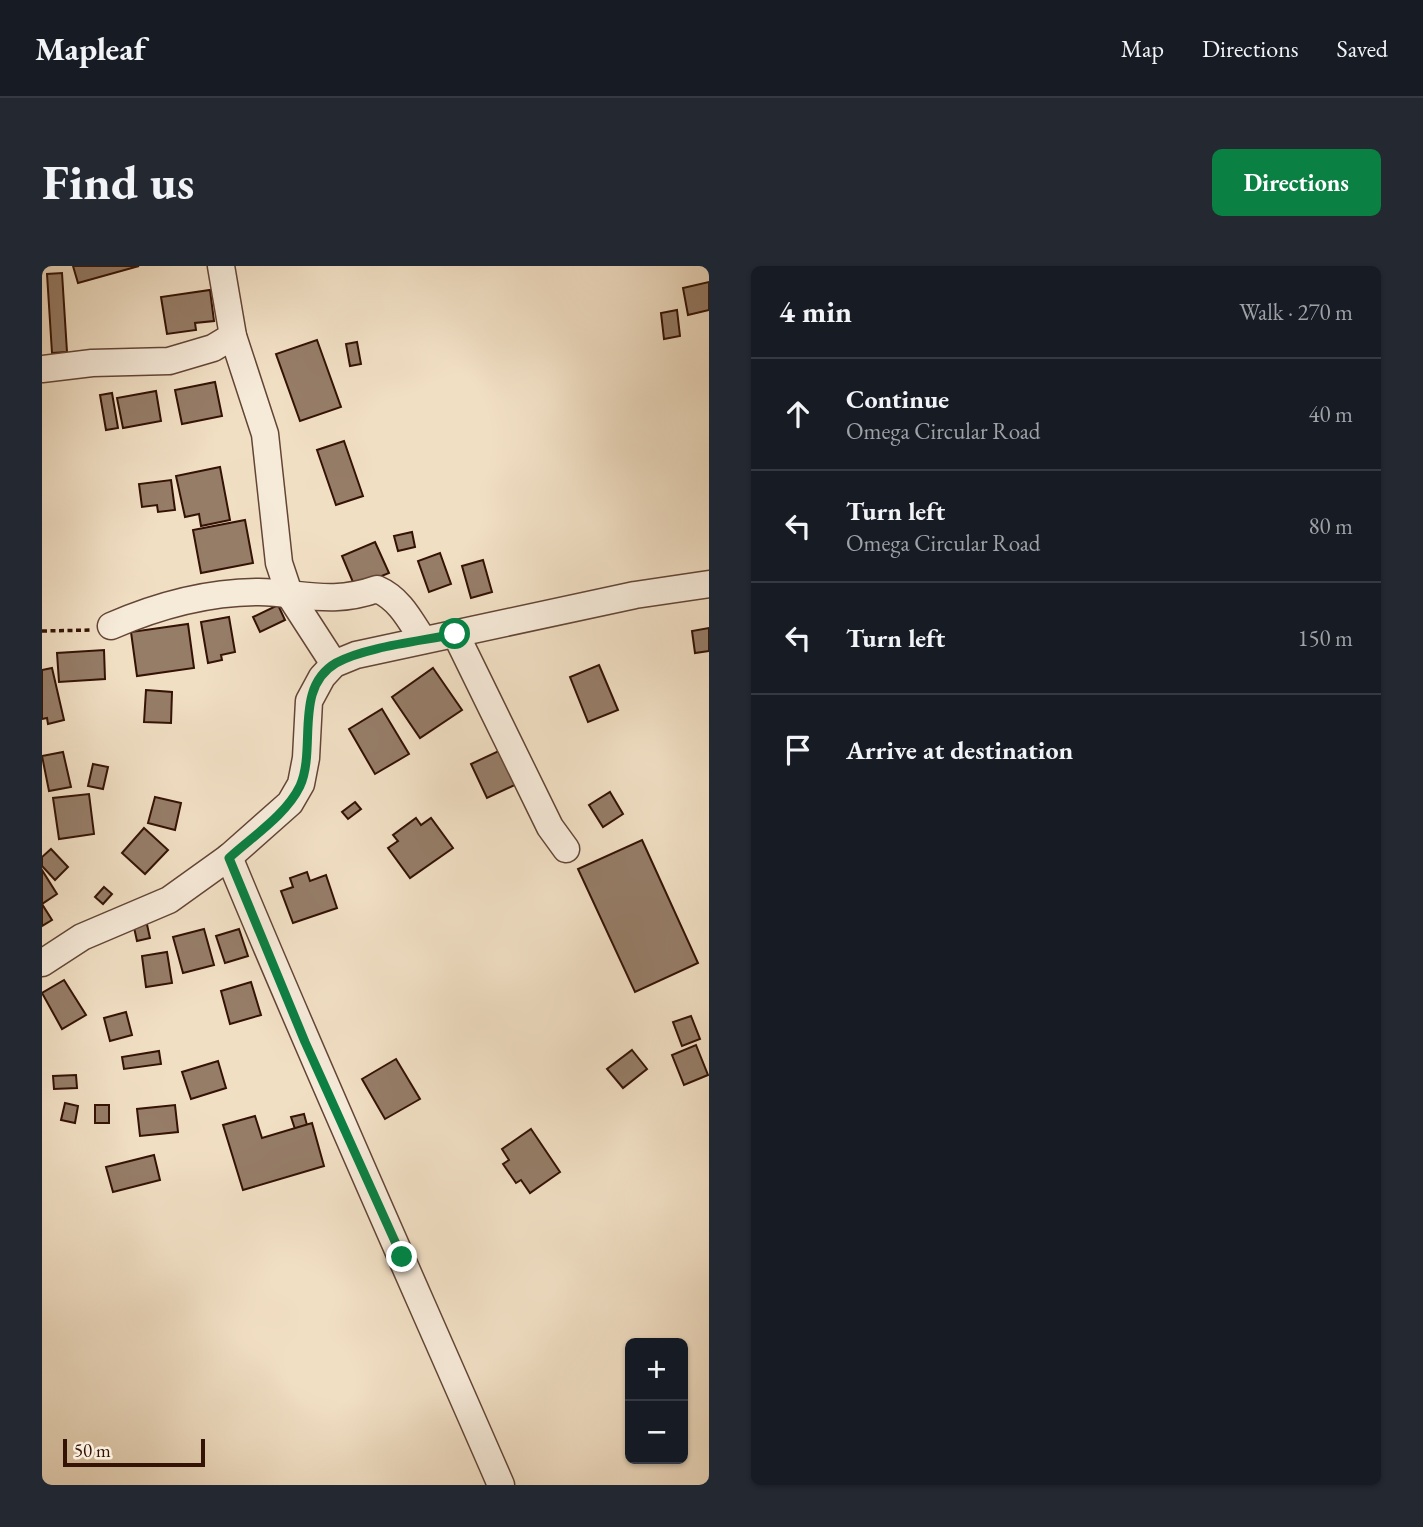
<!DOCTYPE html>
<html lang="en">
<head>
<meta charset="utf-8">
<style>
  :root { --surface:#171b24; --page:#242831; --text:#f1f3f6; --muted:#9ea1a6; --line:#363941; --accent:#0b8043 }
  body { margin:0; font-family:"EB Garamond",serif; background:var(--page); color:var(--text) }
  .controls { position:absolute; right:21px; bottom:21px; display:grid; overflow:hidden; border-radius:10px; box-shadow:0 2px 5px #0004 }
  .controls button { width:63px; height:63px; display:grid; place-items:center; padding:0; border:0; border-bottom:2px solid var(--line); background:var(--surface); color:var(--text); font:35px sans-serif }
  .scale { position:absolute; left:21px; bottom:18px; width:142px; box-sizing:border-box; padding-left:7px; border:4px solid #341205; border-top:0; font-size:19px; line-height:24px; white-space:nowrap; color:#341205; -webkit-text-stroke:5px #f6ead9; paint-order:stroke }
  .stop { position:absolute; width:21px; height:21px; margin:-16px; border:5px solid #0b8043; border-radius:50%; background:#fff }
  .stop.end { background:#0b8043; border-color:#fff; box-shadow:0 2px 7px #0008 }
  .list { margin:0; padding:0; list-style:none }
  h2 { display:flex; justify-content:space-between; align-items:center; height:91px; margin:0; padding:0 28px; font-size:30px }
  h2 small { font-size:23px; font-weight:400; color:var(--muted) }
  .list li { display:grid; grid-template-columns:46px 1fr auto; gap:21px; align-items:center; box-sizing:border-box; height:112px; padding:0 28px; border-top:2px solid var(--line) }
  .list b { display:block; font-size:26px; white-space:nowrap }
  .list p { margin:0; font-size:23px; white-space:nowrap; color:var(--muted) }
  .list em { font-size:23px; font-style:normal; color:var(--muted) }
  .icon { flex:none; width:38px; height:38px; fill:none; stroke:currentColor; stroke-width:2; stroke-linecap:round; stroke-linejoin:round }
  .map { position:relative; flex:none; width:667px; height:1219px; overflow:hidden; border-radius:10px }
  header { display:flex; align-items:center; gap:42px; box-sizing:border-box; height:98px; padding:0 35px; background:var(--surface); border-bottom:2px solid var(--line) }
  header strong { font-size:33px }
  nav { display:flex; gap:38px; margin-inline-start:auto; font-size:24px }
  .intro { display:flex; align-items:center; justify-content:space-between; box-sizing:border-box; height:168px; padding:0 42px }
  h1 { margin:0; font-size:49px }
  .button { padding:18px 32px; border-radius:10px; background:var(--accent); color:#fff; font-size:24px; font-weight:700 }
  main { display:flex; gap:42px; padding:0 42px }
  aside { flex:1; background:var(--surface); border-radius:10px; box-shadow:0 2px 5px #0004 }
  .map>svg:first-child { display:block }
</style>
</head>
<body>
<header>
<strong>Mapleaf</strong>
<nav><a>Map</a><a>Directions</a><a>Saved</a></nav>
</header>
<div class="intro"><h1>Find us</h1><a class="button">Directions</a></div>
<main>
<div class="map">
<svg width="667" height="1219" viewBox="0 0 667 1219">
  <rect width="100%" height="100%" fill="#f1dfc4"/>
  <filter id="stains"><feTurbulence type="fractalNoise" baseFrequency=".00286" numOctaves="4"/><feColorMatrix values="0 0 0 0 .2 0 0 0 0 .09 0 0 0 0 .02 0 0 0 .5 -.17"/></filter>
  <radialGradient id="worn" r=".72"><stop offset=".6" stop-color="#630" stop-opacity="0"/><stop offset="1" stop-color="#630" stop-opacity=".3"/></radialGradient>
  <g fill="#967d68" stroke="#341205" stroke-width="2">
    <path d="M 31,0 L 97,0 L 36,17 Z"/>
    <path d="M 20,7 L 25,86 L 10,87 L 5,8 Z"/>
    <path d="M 667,16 L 667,44 L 646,49 L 641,22 Z"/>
    <path d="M 168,24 L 172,55 L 153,57 L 154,64 L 125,68 L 119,31 Z"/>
    <path d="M 635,44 L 638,70 L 622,73 L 619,47 Z"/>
    <path d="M 275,74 L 299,141 L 258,155 L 234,88 Z"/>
    <path d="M 315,76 L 319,98 L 308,100 L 304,78 Z"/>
    <path d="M 173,116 L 180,150 L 140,158 L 133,124 Z"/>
    <path d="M 114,125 L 119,155 L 81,162 L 75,132 Z"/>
    <path d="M 70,127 L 76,162 L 64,164 L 58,129 Z"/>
    <path d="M 302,175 L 321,230 L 294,239 L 275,184 Z"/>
    <path d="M 178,201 L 188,254 L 159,260 L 157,248 L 143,251 L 134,210 Z"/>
    <path d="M 129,214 L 133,244 L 116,246 L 115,239 L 100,241 L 97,218 Z"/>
    <path d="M 203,254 L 211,297 L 159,307 L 151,264 Z"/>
    <path d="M 370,266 L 373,281 L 356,285 L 352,270 Z"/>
    <path d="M 333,276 L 347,307 L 313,321 L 300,290 Z"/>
    <path d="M 398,287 L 409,318 L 387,326 L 376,295 Z"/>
    <path d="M 441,294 L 450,326 L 429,332 L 420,300 Z"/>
    <path d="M 236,339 L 243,354 L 218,366 L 211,351 Z"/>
    <path d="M 187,351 L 193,386 L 179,389 L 180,394 L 166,397 L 159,356 Z"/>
    <path d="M 146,358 L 152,402 L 95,410 L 89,366 Z"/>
    <path d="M 667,362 L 667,385 L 653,387 L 650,365 Z"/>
    <path d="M 62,384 L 63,413 L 17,416 L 15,387 Z"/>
    <path d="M 557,399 L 576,444 L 546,456 L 528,411 Z"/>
    <path d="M 10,402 L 22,454 L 6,458 L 5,452 L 0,453 L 0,404 Z"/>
    <path d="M 391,402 L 420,444 L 378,472 L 350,431 Z"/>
    <path d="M 104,424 L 130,426 L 129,457 L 102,456 Z"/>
    <path d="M 340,443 L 367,488 L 333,508 L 307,463 Z"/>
    <path d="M 461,483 L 477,517 L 445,532 L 429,498 Z"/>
    <path d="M 21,486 L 29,521 L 7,525 L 0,490 Z"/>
    <path d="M 51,498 L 66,501 L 61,523 L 46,520 Z"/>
    <path d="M 568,526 L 581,548 L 561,561 L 547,539 Z"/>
    <path d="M 47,528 L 52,568 L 17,573 L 11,532 Z"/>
    <path d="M 113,531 L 139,537 L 133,564 L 106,557 Z"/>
    <path d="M 313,536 L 319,543 L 306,553 L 300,546 Z"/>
    <path d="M 374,552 L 379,559 L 389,552 L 411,582 L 368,612 L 346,582 L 356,575 L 351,569 Z"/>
    <path d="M 102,562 L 126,584 L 103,608 L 80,587 Z"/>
    <path d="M 600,574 L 656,697 L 593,726 L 536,603 Z"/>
    <path d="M 9,583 L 26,601 L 13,614 L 0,600 L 0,591 Z"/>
    <path d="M 0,604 L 15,628 L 0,638 Z"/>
    <path d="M 265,606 L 268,615 L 284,609 L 295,642 L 251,657 L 239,625 L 251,621 L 248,612 Z"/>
    <path d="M 62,621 L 70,628 L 61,638 L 53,631 Z"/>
    <path d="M 0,638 L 10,654 L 0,660 Z"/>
    <path d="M 104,654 L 108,672 L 95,675 L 91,657 Z"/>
    <path d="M 162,663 L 172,699 L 141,707 L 131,671 Z"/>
    <path d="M 197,663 L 206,690 L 183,697 L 174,670 Z"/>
    <path d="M 125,686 L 130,717 L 104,721 L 100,690 Z"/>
    <path d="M 22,714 L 44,749 L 20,763 L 0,727 Z"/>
    <path d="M 209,716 L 219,749 L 188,758 L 179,725 Z"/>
    <path d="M 84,746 L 90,769 L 68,775 L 62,752 Z"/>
    <path d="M 649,750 L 658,773 L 640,780 L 631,756 Z"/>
    <path d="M 654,779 L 666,809 L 642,819 L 630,789 Z"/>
    <path d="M 590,784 L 605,803 L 581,822 L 565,803 Z"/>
    <path d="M 117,785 L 119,798 L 82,803 L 80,791 Z"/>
    <path d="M 354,793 L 378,833 L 343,853 L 320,813 Z"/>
    <path d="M 176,795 L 184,822 L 149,833 L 140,806 Z"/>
    <path d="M 34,809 L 35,822 L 12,823 L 11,810 Z"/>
    <path d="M 23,837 L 36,840 L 33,857 L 19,854 Z"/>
    <rect x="53" y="839" width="14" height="18"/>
    <path d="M 133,839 L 136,866 L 98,870 L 95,843 Z"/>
    <path d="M 262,848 L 265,859 L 253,863 L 249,851 Z"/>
    <path d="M 213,850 L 220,872 L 270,857 L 282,900 L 201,924 L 181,859 Z"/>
    <path d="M 489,863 L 518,906 L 488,927 L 479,914 L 474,917 L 461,898 L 467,894 L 460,883 Z"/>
    <path d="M 112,889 L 118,914 L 71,926 L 64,901 Z"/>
  </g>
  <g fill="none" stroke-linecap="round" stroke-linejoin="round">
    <g stroke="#634535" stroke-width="29">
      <g id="minor">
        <path d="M 179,0 L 191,70 L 223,168 L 237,297 L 248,330 L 292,398"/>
        <path d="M 0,103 L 50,97 L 127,95 L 171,82 L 191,70"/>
        <path d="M 69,360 C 115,340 167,326 217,326 C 261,327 290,339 335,323 C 358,333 368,354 381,374"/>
        <path d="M 413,367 L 508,561 L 524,583"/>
        <path d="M 187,591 C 274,802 368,1010 459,1219"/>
        <path d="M 0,697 L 40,671 L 127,634 L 187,591 L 248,537 L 259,518 L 264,492 L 267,435 L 280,411 L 292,398 L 314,389 L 593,329 L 667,318"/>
      </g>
    </g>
    <path stroke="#341205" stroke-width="3.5" stroke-dasharray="5 3.5" stroke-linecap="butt" d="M 0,365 L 50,364"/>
    <use href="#minor" stroke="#f6ead9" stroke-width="26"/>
  </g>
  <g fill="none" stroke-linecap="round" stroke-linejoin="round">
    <path stroke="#0b8043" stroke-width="9" d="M 360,991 L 263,776 L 187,592 C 211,570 244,549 258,520 C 275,482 251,422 294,397 C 322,381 380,375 413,368"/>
  </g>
  <rect width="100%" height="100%" filter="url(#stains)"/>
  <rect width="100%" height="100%" fill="url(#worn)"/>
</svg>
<div class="controls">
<button>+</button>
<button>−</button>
</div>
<div class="scale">50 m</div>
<div class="stop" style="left:413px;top:368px"></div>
<div class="stop end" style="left:360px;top:991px"></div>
</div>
<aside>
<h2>4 min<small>Walk · 270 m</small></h2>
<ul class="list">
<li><svg class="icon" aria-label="ahead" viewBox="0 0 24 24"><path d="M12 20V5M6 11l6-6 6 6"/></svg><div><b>Continue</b><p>Omega Circular Road</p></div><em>40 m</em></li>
<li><svg class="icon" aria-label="left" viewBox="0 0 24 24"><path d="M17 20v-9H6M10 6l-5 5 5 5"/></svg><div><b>Turn left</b><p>Omega Circular Road</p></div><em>80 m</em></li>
<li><svg class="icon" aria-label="left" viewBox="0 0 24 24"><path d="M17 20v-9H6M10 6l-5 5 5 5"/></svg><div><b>Turn left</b></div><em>150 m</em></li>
<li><svg class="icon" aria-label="arrive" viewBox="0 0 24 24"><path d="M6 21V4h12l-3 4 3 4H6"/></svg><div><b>Arrive at destination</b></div></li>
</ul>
</aside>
</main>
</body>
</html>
